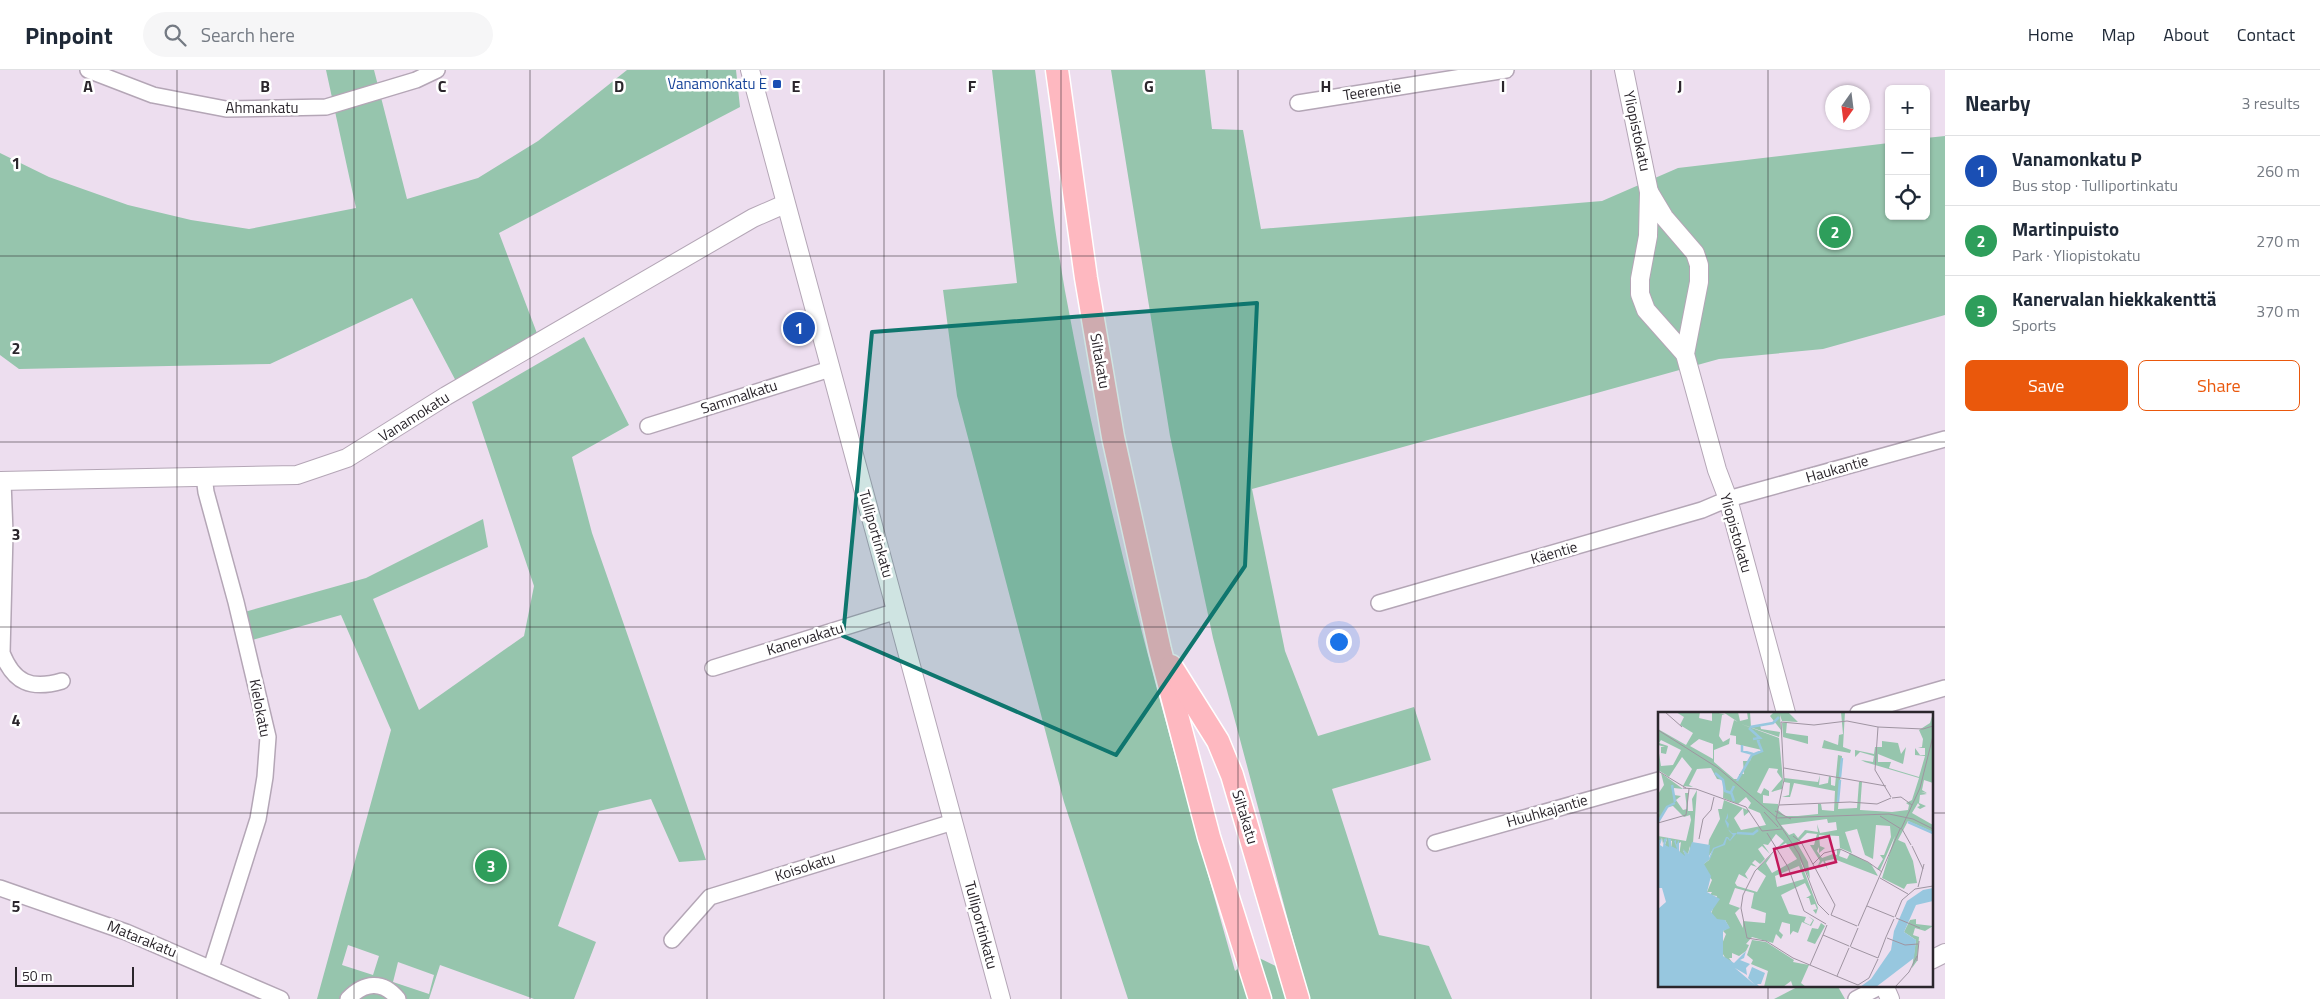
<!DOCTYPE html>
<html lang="en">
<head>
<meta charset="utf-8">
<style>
  :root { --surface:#fff; --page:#f6f6f7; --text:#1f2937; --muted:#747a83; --line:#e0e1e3; --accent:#ea580c }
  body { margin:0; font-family:"Titillium Web",sans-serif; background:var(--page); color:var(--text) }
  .controls { position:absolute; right:15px; top:15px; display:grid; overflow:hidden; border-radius:8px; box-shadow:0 1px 4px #0004 }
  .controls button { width:45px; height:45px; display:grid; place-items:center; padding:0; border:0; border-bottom:1px solid var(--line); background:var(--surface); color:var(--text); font:25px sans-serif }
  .compass { position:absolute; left:1825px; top:15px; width:45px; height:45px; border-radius:50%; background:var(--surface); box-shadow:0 1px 4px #0004; rotate:194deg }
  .scale { position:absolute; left:15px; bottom:12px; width:119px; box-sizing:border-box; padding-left:5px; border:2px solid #2b262c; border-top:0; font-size:14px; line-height:18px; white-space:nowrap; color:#2b262c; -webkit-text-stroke:4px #fff; paint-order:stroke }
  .you { position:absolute; left:1338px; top:571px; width:18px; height:18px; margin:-12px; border:4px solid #fff; border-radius:50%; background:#1a73e8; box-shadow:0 0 0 8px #1a73e833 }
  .badge { display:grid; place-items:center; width:32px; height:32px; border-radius:50%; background:var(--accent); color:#fff; font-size:16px; font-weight:700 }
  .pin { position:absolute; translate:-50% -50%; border:2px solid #fff; box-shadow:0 1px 5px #0006 }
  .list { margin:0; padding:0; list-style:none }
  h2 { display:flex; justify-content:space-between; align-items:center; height:65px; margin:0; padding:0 20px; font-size:21px }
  h2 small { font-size:16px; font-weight:400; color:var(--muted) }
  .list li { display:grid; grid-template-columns:32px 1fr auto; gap:15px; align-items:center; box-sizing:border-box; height:70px; padding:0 20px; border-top:1px solid var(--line) }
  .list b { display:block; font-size:19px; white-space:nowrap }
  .list p { margin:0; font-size:16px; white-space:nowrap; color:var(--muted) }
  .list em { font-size:16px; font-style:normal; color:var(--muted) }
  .actions { display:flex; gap:10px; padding:15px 20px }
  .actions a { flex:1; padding:11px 0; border:1px solid var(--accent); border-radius:8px; text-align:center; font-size:18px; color:var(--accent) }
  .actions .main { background:var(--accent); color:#fff }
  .icon { flex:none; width:28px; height:28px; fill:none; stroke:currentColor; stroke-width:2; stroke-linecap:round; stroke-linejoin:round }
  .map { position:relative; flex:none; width:1945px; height:929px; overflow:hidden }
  header { display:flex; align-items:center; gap:30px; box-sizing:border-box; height:70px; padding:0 25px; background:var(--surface); border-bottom:1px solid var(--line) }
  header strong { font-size:24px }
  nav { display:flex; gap:28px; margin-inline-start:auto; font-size:18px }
  .search { width:350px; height:45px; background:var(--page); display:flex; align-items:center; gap:12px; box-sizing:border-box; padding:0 18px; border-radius:28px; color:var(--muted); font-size:19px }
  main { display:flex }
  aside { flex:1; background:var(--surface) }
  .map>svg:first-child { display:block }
</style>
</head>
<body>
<header>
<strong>Pinpoint</strong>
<div class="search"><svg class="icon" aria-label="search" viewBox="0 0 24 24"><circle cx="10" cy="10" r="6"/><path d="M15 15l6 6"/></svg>Search here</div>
<nav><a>Home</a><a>Map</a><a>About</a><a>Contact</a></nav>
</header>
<main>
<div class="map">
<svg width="1945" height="929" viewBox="0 0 1945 929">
  <rect width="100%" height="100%" fill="#eddeef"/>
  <g fill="#96c5ad" fill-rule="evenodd">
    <path d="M 326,0 L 374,0 L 407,129 L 478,108 L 538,71 L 627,0 L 736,0 L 740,37 L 499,163 L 538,266 L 458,315 L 412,228 L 270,294 L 19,299 L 0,285 L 0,83 L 49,107 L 128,135 L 191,150 L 249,159 L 356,138 Z"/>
    <path d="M 992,0 L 1035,0 C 1045,73 1052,148 1065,221 C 1107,451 1172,676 1235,901 L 1253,885 L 1304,910 L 1213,568 L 1170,366 L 1111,0 L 1205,0 L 1212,59 L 1243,60 L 1261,159 L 1602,131 L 1678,98 L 1889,73 L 1889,146 L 1926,146 L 1926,68 L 1945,66 L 1945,245 L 1823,279 L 1719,289 L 1252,419 L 1285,581 L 1318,666 L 1414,637 L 1431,690 L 1332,719 L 1379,865 L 1429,876 L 1452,929 L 1128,929 L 1064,732 L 957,326 L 943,220 L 1017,213 Z"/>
    <path d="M 584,267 L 629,355 L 572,387 L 592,463 L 706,790 L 679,792 L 651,729 L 599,741 L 558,856 L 596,872 L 574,929 L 534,929 L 440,895 L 429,929 L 317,929 L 391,660 L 341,545 L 249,571 L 241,543 L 366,508 L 483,449 L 488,477 L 373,529 L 419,640 L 524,566 L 534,516 L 472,332 ZM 348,875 L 379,886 L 373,905 L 342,895 ZM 398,892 L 434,905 L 429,924 L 393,912 Z"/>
    <path d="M 1801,915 L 1837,915 L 1845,929 L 1774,929 Z"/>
  </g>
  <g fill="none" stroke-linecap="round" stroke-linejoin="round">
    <g stroke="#b4a6b6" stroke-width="18">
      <g id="minor">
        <path d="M 88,0 L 153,25 L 226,39 L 326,37 L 416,10 L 437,0"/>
        <path d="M 1298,33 L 1506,0"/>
        <path d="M 648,356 L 830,299"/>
        <path d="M 204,406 L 206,422 L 236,532 L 268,667 L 265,707 L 258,749 L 211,898"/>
        <path d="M 3,411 L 5,463 L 2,583 C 14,613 31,620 62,611"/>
        <path d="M 1379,533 L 1702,440 L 1728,429 L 1945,369"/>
        <path d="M 713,598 L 897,541"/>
        <path d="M 1858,643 L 1945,618"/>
        <path d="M 1435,773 L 1659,710"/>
        <path d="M 0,818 L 126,862 L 281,929"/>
        <path d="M 672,870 L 710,827 L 953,752"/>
        <path d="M 348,929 C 364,912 383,910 398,929"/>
        <path d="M 1856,929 L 1883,915"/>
      </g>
    </g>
    <g stroke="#b4a6b6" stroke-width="20">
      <g id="tertiary">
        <path d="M 750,0 L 1001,929"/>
        <path d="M 1624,0 L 1649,122 L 1648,166 L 1640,209 L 1640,224 L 1646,240 L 1685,284"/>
        <path d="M 1649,122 L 1664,147 L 1695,183 L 1699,195 L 1699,212 L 1685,284 L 1717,400 L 1728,429 L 1786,643"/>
        <path d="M 0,411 L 297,405 L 347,388 L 446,326 L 753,148 L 785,134"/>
        <path d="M 1931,890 L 1945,883"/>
        <path d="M 1884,915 L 1890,929"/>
      </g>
    </g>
    <g stroke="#fff" stroke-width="25">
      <g id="primary">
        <path d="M 1057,0 L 1086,208 L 1113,367 L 1160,580 L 1209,767 L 1260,929"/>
        <path d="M 1171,596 L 1218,671 L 1232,705 L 1298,929"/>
      </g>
    </g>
    <use href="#minor" stroke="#fff" stroke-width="15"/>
    <use href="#tertiary" stroke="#fff" stroke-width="18"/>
    <use href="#primary" stroke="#feb8c0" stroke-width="22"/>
  </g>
  <path fill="#0f766e" fill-opacity="0.2" stroke="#0f766e" stroke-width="4" stroke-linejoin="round" d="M 1257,233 L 1245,496 L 1116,685 L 843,566 L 872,262 Z"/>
  <path fill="none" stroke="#2b262c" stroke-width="1" stroke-opacity="0.55" d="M 177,0 L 177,929M 354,0 L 354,929M 530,0 L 530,929M 707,0 L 707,929M 884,0 L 884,929M 1061,0 L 1061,929M 1238,0 L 1238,929M 1415,0 L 1415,929M 1591,0 L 1591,929M 1768,0 L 1768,643M 0,186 L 1945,186M 0,372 L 1945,372M 0,557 L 1945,557M 0,743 L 1659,743M 1931,743 L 1945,743M 1768,915 L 1768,929"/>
  <rect fill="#1a4fb4" stroke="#fff" stroke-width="2" x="772" y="9" width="10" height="10" rx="2.5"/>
  <g text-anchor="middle" stroke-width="5" stroke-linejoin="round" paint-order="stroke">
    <g font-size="15" fill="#164399" stroke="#fff" text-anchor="end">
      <text x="767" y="19">Vanamonkatu E</text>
    </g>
    <g font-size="15" fill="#2b262c" stroke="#fff">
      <text transform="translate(1372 21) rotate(-9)" y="5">Teerentie</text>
      <text x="262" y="43">Ahmankatu</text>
      <text transform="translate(1637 61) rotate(78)" y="5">Yliopistokatu</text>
      <text transform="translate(1100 291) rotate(80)" y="5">Siltakatu</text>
      <text transform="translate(739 327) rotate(-18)" y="5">Sammalkatu</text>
      <text transform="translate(414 347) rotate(-32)" y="5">Vanamokatu</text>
      <text transform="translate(1837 399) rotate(-16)" y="5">Haukantie</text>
      <text transform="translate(1736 463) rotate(74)" y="5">Yliopistokatu</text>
      <text transform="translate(876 464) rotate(74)" y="5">Tulliportinkatu</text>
      <text transform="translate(1554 483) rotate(-16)" y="5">Käentie</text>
      <text transform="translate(805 569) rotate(-17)" y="5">Kanervakatu</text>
      <text transform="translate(260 638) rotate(79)" y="5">Kielokatu</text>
      <text transform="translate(1547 741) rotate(-16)" y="5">Huuhkajantie</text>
      <text transform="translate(1245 747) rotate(73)" y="5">Siltakatu</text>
      <text transform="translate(805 797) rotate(-18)" y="5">Koisokatu</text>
      <text transform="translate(981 855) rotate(75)" y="5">Tulliportinkatu</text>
      <text transform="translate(142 869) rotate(22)" y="5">Matarakatu</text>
    </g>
  </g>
  <g transform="translate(1658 642)">
    <rect width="275" height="275" fill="#eddeef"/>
    <path d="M 18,0 L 42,0 L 41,6 L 54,9 L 54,0 L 67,2 L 64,3 L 61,24 L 65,30 L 72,26 L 71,32 L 56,38 L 56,50 L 76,67 L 81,67 L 81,62 L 86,62 L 85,49 L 92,49 L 94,43 L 104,38 L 78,32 L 78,24 L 72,23 L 76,8 L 80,10 L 65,0 L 80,0 L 82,9 L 90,7 L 89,0 L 92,0 L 93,15 L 102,13 L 103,17 L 122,20 L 121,25 L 83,12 L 121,26 L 125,68 L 124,77 L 113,80 L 124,67 L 119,60 L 120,57 L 111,56 L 99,80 L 103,82 L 106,76 L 111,79 L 111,84 L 105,83 L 105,91 L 120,92 L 120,98 L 127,104 L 140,104 L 160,102 L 160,92 L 163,92 L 164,98 L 176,99 L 177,79 L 136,71 L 132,85 L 124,85 L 131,83 L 132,71 L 126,70 L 126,66 L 160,70 L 162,63 L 161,73 L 170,71 L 171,64 L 173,65 L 173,73 L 177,74 L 180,43 L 184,44 L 180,97 L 199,96 L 201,70 L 204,70 L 202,98 L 234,100 L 250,98 L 251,93 L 248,91 L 254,88 L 261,66 L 207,50 L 203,48 L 215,50 L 216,44 L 202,40 L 197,45 L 197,38 L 216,42 L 217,35 L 224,35 L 224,29 L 240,31 L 243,42 L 248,35 L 245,52 L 220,42 L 220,50 L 233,50 L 231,56 L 261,65 L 267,44 L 257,43 L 257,36 L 262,43 L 267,43 L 267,36 L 260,36 L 264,35 L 265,27 L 261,18 L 272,11 L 275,1 L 275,71 L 266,68 L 264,78 L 269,81 L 263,80 L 269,82 L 262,83 L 261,91 L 268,94 L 262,97 L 259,95 L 262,94 L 260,91 L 254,101 L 275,113 L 275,120 L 250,109 L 240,128 L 247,131 L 255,149 L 259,171 L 249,172 L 246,177 L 224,166 L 237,124 L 222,158 L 219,157 L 225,147 L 222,143 L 226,143 L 233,125 L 232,114 L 218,113 L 215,147 L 207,143 L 199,117 L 187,120 L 194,141 L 182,136 L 181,124 L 161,123 L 162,134 L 167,136 L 161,141 L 161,135 L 159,139 L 164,146 L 175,142 L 179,143 L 179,137 L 183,137 L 181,144 L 189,147 L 192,141 L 213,152 L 220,164 L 176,147 L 167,149 L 170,158 L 165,149 L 158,157 L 162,149 L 152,133 L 156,133 L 159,122 L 149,121 L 139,131 L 150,150 L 152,167 L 142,148 L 160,196 L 158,202 L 155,198 L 159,197 L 157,192 L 153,193 L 151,186 L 148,186 L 153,183 L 147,171 L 123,183 L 131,202 L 148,205 L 146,210 L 152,213 L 155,208 L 150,204 L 156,208 L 153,214 L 144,210 L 140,221 L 135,219 L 132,223 L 132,212 L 124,210 L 121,219 L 125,223 L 123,227 L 118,222 L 115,231 L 94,225 L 88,232 L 91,233 L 88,239 L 81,244 L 74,241 L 74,246 L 71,246 L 74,250 L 69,249 L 62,237 L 68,222 L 65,219 L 71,215 L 67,208 L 59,208 L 53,202 L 59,184 L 52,183 L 54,180 L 49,180 L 54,168 L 43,154 L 51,148 L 56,136 L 49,147 L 51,128 L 62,107 L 60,97 L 64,97 L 66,88 L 92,99 L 86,104 L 85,96 L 76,106 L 83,118 L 108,113 L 102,101 L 90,96 L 93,91 L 88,85 L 80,92 L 65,86 L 66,68 L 59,67 L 53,56 L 39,57 L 31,73 L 35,75 L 25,74 L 34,57 L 24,45 L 11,65 L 0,58 L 0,35 L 3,54 L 15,53 L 23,38 L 3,28 L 1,31 L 10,34 L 8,42 L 3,41 L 3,35 L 7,35 L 0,33 L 0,17 L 28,33 L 35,21 L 22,13 L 26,5 ZM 41,27 L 55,32 L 55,47 L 32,34 ZM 169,107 L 170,111 L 178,110 L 179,118 L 162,121 L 159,112 L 160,120 L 147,118 L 140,126 L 136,121 L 131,123 L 123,113 ZM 118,122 L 126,129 L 119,136 L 128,131 L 139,147 L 114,161 L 108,151 L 115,141 L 99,157 L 108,164 L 99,180 L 79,174 L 77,171 L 81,162 L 90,167 L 87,162 L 93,153 L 99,155 L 94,151 L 97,148 L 102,152 L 107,147 L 100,137 L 104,134 L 112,142 L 105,132 L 110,133 ZM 141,154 L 146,167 L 119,175 L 117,164 ZM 77,176 L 96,181 L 93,196 L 108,201 L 107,211 L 85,209 L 85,216 L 77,201 L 82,196 L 71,192 ZM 116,0 L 130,0 L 140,10 L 124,9 L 122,3 L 123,18 L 112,4 ZM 183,0 L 187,0 L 185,35 L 193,38 L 192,41 L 164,36 L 166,28 L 180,33 L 181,23 L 185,22 ZM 129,10 L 128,21 L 150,24 L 150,32 L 125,25 L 124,11 ZM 3,61 L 25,77 L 16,76 L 16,83 L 23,84 L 18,88 L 25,98 L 29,97 L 27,81 L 30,81 L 30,99 L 35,99 L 34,87 L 39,78 L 35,131 L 32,140 L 32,134 L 30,142 L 25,139 L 29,145 L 21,144 L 23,130 L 18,133 L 20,137 L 13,137 L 14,129 L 11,128 L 11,140 L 7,133 L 9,127 L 5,131 L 6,138 L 4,126 L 0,133 L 0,124 L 28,129 L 33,108 L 32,103 L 26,105 L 15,94 L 10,95 L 0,109 L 0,82 L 6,73 ZM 258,207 L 258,212 L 275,214 L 267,219 L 257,216 L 255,223 L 261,225 L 259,249 L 254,256 L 258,228 L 246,220 L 252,208 ZM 163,211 L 167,214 L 157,232 L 149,229 L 154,216 L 160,217 ZM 94,228 L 108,230 L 136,248 L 135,250 L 151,253 L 143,271 L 148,275 L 135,275 L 133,269 L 125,275 L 106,275 L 110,259 L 93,252 L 95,248 L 89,243 Z" fill="#96c5ad" fill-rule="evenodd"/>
    <path d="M 70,101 L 70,106 L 68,108 L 71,112 L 70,117 L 74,121 L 79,121 L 72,129 L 69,126 L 67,133 L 56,137 L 52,147 L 46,152 L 53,164 L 49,180 L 62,187 L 53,200 L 59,207 L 67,208 L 72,216 L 65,219 L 65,244 L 76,251 L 88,239 L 86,246 L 82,248 L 92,252 L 88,256 L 89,263 L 77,256 L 97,273 L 90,266 L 94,255 L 107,261 L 103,272 L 99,272 L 102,275 L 0,275 L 0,197 L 8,190 L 4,176 L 0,176 L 1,128 L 4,127 L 2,133 L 5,135 L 6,127 L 9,126 L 7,133 L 11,135 L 10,126 L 13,127 L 13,134 L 19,137 L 16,129 L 18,128 L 18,133 L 21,128 L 21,139 L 27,144 L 25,137 L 30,142 L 34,130 L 52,133 L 51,146 L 55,136 L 65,132 L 68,125 L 70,125 L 72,128 L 75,123 L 71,119 L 67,109 ZM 275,176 L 275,189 L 258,193 L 246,220 L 258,228 L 256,246 L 218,275 L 202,275 L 213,267 L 233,238 L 236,219 L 249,189 L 265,178 Z" fill="#97c7df"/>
    <path fill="none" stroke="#97c7df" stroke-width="2.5" d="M 92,15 L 115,11 L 121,5M 91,16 L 102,26 L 95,27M 84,33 L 84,39 L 95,42M 57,61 L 65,68 L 67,79 L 73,81M 182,65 L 184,46M 79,69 L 94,43 L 104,39 L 100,29 L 102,26M 14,73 L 17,90M 76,89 L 73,80 L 76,74M 180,90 L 182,68M 0,110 L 9,95 L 17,91M 250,110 L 275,121M 79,121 L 95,122 L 100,118"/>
    <path fill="none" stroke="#9f94a1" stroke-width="1" d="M 7,0 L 24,15M 220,15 L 217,58 L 233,85M 0,18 L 60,56 L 119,106 L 231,102 L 255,107 L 275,117M 126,56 L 228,74M 0,59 L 28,76M 25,76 L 38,77 L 88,95 L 104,119 L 124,117M 234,86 L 243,85 L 254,93M 121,93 L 192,90 L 219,92 L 233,86M 117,99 L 133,107M 106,100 L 120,115M 222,104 L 243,117 L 262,76 L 275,24M 0,111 L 28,103 L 31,77M 244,117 L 253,133M 109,121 L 130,155 L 146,199 L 168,212M 135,124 L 143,130 L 177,193 L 173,203M 41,127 L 45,107 L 53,98 L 56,85M 254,134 L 265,157M 118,137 L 97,159 L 85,183 L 83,196 L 89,226 L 108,229 L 135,246 L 200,273 L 211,266 L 220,247M 155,152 L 166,141 L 182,137 L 210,150 L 224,160M 222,166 L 250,182M 260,175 L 266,152M 209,194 L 236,205M 171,203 L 160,192 L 141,142 L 118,107 L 126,68 L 123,10 L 156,13 L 189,9 L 220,15 L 265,17 L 275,14M 173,203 L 199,214M 237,205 L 244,188 L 257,177 L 275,174M 238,206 L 262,216M 169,213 L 165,223 L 191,234M 200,214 L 242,117M 228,225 L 236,207M 229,226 L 247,233 L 260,232M 192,235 L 200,216M 193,235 L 220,246M 220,246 L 228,225M 259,249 L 261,229M 152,253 L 165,223M 179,264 L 191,236M 237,275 L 251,260 L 259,244"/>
    <path fill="#c2185b" fill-opacity="0.15" stroke="#c2185b" stroke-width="2.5" d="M 171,124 L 178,150 L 123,164 L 116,137 Z"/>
    <rect width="275" height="275" fill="none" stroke="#2b262c" stroke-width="2.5"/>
  </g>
  <g font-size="16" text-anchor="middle" font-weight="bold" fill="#2b262c" stroke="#fff" stroke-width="5" stroke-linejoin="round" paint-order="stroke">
    <text x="88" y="22">A</text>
    <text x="265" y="22">B</text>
    <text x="442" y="22">C</text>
    <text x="619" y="22">D</text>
    <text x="796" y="22">E</text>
    <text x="972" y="22">F</text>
    <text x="1149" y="22">G</text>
    <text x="1326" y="22">H</text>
    <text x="1503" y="22">I</text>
    <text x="1680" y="22">J</text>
    <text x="16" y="99">1</text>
    <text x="16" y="284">2</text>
    <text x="16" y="470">3</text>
    <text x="16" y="656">4</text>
    <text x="16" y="842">5</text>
  </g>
</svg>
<div class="controls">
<button>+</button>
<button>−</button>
<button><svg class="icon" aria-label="locate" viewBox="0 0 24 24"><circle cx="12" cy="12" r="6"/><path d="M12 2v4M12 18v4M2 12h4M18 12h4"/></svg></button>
</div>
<svg class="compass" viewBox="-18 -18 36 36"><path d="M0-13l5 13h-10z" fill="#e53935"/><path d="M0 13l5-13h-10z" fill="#747a83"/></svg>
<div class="scale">50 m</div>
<div class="you"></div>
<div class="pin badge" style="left:799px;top:258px;background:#1a4fb4">1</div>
<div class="pin badge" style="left:1835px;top:162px;background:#2e9e5b">2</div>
<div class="pin badge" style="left:491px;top:796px;background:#2e9e5b">3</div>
</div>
<aside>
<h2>Nearby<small>3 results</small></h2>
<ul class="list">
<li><span class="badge" style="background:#1a4fb4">1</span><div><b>Vanamonkatu P</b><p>Bus stop · Tulliportinkatu</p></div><em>260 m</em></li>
<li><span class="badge" style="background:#2e9e5b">2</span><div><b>Martinpuisto</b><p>Park · Yliopistokatu</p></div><em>270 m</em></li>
<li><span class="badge" style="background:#2e9e5b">3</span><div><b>Kanervalan hiekkakenttä</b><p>Sports</p></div><em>370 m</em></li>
</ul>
<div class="actions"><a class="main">Save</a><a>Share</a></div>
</aside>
</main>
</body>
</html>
